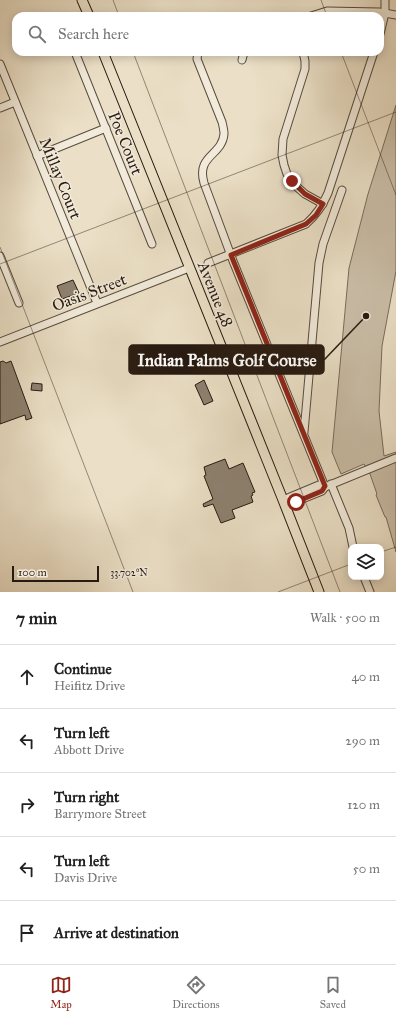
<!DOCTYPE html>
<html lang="en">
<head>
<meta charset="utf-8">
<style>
  :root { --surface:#fff; --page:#f6f6f6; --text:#222; --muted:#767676; --line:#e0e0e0; --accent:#8f2418 }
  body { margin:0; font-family:"IM FELL Great Primer",serif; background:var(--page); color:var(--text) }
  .controls { position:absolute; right:12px; bottom:12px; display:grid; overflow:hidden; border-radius:8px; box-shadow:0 2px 10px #0003 }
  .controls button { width:36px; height:36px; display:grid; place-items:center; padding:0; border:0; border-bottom:1px solid var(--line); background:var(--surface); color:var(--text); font:20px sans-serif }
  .scale { position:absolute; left:12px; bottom:10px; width:87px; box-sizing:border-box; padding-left:4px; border:2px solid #271a11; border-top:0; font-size:11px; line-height:14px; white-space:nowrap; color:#271a11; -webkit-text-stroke:3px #f2ebdb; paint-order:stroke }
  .stop { position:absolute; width:12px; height:12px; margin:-9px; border:3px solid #8f2418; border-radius:50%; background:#fff }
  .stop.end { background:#8f2418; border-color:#fff; box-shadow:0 1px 4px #0008 }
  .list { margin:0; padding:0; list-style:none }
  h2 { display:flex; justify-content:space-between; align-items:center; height:52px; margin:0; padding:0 16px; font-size:17px }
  h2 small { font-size:13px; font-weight:400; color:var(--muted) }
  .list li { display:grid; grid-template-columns:26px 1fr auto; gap:12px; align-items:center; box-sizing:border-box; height:64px; padding:0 16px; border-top:1px solid var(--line) }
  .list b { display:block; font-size:15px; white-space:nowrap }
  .list p { margin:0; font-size:13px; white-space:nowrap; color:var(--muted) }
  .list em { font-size:13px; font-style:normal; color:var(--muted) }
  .icon { flex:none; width:22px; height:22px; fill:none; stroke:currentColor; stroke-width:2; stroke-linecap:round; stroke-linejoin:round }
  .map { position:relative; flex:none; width:396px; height:592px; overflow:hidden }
  .search { position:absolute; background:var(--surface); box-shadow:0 2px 10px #0003; left:12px; right:12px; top:12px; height:44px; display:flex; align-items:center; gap:10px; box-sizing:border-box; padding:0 14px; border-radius:12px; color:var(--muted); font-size:15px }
  .sheet { height:372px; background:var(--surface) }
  nav { display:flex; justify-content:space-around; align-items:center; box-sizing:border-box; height:56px; border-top:1px solid var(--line); background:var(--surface); font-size:11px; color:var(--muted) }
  nav a { display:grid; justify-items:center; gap:2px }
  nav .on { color:var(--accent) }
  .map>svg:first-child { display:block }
</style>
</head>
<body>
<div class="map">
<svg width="396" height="592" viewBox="0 0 396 592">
  <rect width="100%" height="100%" fill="#ebe0c7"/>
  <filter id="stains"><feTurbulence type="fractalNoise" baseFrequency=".005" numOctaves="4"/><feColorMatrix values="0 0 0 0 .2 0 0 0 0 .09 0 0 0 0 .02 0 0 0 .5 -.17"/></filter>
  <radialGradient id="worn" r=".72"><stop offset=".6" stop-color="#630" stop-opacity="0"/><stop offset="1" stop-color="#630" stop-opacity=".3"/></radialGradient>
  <path fill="#cabea8" stroke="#786c5c" d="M 396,105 L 396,271 L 382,346 L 379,411 L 384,456 L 396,452 L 396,552 L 386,517 L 385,517 L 376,495 L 377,494 L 370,474 L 364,464 L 341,474 L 332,452 L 349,268 L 368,194 Z"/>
  <g fill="#8d8170" stroke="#271a11">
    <path d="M 73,280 L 79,293 L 62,299 L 57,286 Z"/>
    <path d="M 3,361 L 6,363 L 11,361 L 32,418 L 26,420 L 25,415 L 0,424 L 0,362 Z"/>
    <path d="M 204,380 L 213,401 L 204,405 L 195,385 Z"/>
    <path d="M 32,383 L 42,384 L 42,391 L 31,390 Z"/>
    <path d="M 225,459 L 229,469 L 243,463 L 255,492 L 252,493 L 253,495 L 251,496 L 253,502 L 232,510 L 235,518 L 221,523 L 213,504 L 204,507 L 203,504 L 213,499 L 204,476 L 206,475 L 204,467 Z"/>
  </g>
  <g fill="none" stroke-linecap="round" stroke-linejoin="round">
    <g stroke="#584c3e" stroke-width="9">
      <g id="minor">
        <path d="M 311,16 L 327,11 L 379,12 L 396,15"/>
        <path d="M 380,34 L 385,13 L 385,0"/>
        <path d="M 75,52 L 152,244"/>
        <path d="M 198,52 L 197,59 L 222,122 C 223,126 224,130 224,134 C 222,156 196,155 204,183 L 233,261 L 325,487"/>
        <path d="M 303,52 L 305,61 L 305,69 L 283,139 L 282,155 L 284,165 L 287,174 L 297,187 L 305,194 L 323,204"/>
        <path d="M 242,60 L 244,52"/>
        <path d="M 0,64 L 97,303"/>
        <path d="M 0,108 L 15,102"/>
        <path d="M 37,156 L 106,128"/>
        <path d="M 0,256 L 19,303"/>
        <path d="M 208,263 L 306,224 C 317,214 322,206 328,193 L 374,52"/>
        <path d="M 0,342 L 189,268"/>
        <path d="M 304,432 L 319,263 L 323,244 L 342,190"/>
        <path d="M 331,484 L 349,528 L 353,547"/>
        <path d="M 283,500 L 319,485 L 325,487"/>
        <path d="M 285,506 L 322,491 L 325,487 L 396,458"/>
        <path d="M 364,577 L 370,592"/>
      </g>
    </g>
    <g stroke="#271a11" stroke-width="11">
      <g id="major">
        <path d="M 82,0 L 89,16"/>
        <path d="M 103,52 L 283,500 L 319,592"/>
      </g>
    </g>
    <use href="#minor" stroke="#f2ebdb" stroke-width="7"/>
    <use href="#major" stroke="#ebe0c7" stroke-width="9"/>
  </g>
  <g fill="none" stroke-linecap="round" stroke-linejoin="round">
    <path stroke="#8f2418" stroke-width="5" d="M 292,181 L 305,194 L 323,204 L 316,215 L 306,224 L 231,255 L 325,486 L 322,491 L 296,502"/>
  </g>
  <path fill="none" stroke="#271a11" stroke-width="1" stroke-opacity="0.45" d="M 113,0 L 119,16M 321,0 L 327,16M 133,52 L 340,592M 341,52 L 396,195M 0,247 L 133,592M 0,264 L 396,112M 381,552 L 396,547M 278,592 L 351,564"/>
  <g text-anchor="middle" stroke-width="3" stroke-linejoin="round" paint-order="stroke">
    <g font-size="16" fill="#271a11" stroke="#f2ebdb">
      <text transform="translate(126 143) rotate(68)" y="6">Poe Court</text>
      <text transform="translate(61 178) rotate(68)" y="6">Millay Court</text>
      <text transform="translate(89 292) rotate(-21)" y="6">Oasis Street</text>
      <text transform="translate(216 294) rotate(68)" y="6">Avenue 48</text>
    </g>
  </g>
  <g font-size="10" text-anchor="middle" fill="#271a11" stroke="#f2ebdb" stroke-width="3" stroke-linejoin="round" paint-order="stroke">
    <text x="129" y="576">33.702°N</text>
  </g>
  <path fill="none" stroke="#271a11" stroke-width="1.5" d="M366 316L324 360"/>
  <circle fill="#271a11" stroke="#f2ebdb" stroke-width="1.5" cx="366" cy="316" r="4"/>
  <rect fill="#271a11" stroke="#271a11" stroke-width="1.5" x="129" y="345" width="195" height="29" rx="4"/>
  <g font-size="17" text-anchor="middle" font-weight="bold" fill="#fff">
    <text x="227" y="366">Indian Palms Golf Course</text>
  </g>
  <rect width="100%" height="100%" filter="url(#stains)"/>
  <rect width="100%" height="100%" fill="url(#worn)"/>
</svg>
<div class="controls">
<button><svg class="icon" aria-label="layers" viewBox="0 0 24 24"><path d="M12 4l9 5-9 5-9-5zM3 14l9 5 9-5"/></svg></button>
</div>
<div class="scale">100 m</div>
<div class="stop" style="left:296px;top:502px"></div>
<div class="stop end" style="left:292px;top:181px"></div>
<div class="search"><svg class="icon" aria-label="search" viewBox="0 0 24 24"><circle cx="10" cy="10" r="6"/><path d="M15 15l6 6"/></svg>Search here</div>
</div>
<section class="sheet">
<h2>7 min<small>Walk · 500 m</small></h2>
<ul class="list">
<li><svg class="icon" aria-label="ahead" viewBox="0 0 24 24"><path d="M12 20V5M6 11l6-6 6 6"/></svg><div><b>Continue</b><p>Heifitz Drive</p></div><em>40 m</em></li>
<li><svg class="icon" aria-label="left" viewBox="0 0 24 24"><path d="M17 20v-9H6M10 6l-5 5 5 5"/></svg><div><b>Turn left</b><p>Abbott Drive</p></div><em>290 m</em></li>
<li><svg class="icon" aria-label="right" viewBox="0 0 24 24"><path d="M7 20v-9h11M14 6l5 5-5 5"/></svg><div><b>Turn right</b><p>Barrymore Street</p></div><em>120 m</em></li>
<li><svg class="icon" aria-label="left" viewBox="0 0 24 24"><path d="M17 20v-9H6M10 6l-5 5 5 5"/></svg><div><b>Turn left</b><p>Davis Drive</p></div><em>50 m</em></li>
<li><svg class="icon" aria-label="arrive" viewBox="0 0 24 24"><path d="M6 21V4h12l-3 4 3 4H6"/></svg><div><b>Arrive at destination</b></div></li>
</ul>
</section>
<nav>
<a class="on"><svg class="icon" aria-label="map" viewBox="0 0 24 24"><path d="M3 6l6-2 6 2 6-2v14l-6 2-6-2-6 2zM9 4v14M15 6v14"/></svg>Map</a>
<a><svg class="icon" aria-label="directions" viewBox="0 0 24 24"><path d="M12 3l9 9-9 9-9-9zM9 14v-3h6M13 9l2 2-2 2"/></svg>Directions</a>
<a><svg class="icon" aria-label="saved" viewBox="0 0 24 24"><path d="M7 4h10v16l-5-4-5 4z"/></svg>Saved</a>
</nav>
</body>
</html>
